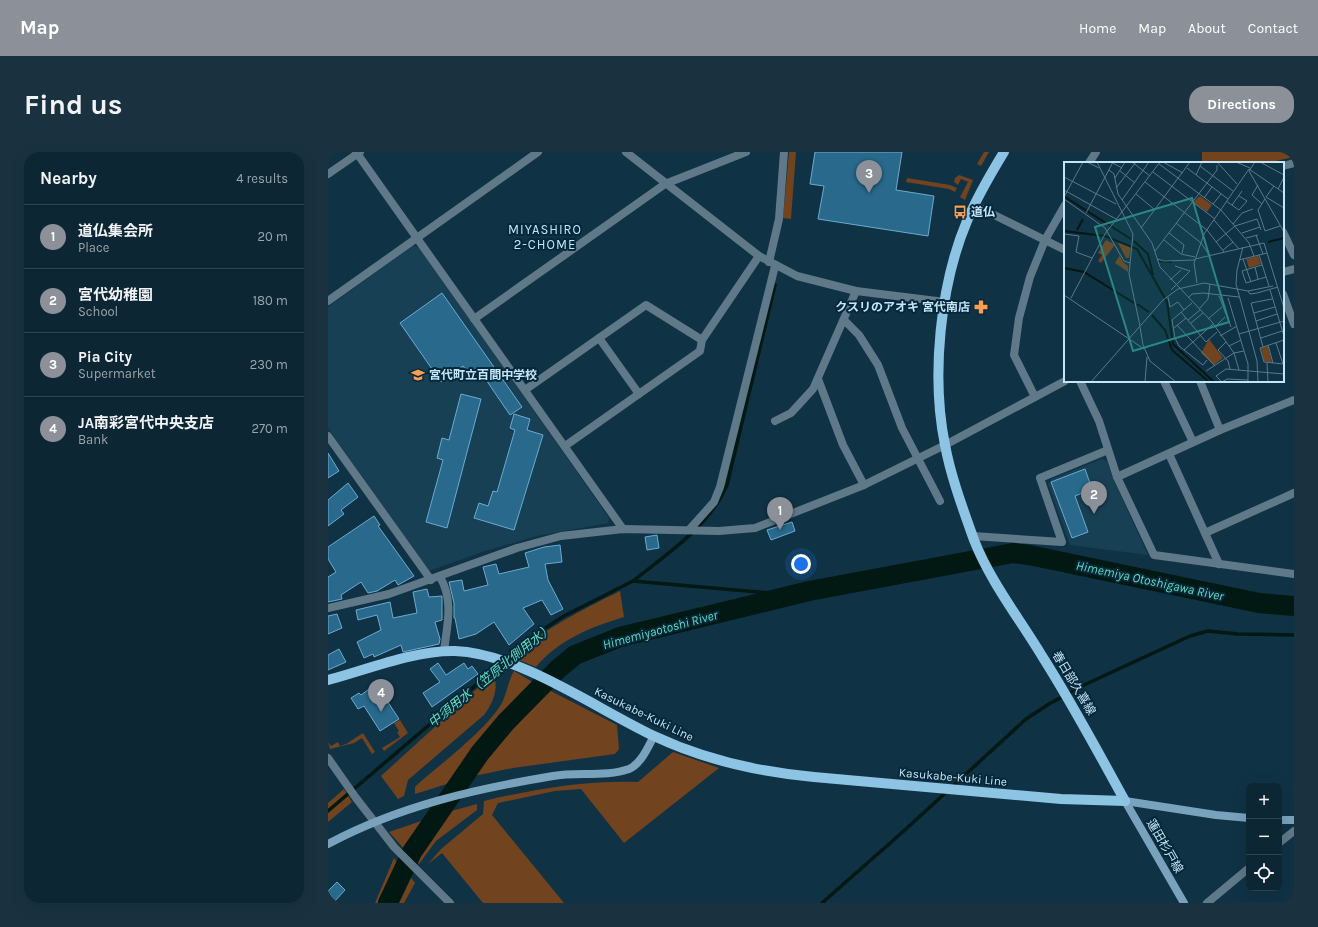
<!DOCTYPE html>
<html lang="en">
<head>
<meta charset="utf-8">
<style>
  :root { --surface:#0c2634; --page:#1a3240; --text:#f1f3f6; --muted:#9aa5ac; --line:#2c434f; --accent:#8c9099 }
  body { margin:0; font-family:Karla,"Noto Sans JP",sans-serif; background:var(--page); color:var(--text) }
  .controls { position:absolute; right:12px; bottom:12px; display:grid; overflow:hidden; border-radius:8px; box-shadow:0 4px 16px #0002 }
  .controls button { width:36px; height:36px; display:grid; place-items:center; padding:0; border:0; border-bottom:1px solid var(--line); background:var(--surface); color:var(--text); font:20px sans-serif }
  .you { position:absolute; left:473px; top:412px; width:14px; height:14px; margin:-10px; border:3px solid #fff; border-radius:50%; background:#1a73e8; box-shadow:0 0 0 6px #1a73e833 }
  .badge { display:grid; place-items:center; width:26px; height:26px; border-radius:50%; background:var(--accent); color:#fff; font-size:13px; font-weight:700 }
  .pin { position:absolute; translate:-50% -33px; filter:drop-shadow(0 1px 2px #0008) }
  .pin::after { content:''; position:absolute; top:21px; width:14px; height:12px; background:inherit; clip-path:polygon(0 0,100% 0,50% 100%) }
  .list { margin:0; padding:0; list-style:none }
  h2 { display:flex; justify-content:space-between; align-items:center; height:52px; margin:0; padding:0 16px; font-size:17px }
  h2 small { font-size:13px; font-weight:400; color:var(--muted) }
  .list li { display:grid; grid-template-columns:26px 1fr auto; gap:12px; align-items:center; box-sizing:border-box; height:64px; padding:0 16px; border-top:1px solid var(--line) }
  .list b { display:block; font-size:15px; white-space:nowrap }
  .list p { margin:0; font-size:13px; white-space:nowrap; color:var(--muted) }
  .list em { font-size:13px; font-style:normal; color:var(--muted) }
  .icon { flex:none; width:22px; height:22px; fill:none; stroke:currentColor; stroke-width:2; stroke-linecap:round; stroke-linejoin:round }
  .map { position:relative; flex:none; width:966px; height:751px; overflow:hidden; border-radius:16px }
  header { display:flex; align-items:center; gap:24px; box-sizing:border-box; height:56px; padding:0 20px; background:var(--accent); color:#fff }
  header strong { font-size:19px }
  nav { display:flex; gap:22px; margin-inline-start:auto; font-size:14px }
  .intro { display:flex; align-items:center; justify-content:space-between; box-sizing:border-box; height:96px; padding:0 24px }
  h1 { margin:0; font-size:28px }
  .button { padding:10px 18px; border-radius:16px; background:var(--accent); color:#fff; font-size:14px; font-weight:700 }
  main { display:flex; gap:24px; padding:0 24px }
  aside { flex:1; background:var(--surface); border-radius:16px; box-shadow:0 4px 16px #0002 }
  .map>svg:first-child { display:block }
</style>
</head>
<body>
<header>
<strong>Map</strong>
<nav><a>Home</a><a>Map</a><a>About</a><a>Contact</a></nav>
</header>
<div class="intro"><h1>Find us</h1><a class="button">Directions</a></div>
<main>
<aside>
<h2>Nearby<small>4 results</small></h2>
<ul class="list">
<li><span class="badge">1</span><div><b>道仏集会所</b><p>Place</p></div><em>20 m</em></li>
<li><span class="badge">2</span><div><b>宮代幼稚園</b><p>School</p></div><em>180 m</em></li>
<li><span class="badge">3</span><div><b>Pia City</b><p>Supermarket</p></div><em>230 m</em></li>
<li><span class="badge">4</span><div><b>JA南彩宮代中央支店</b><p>Bank</p></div><em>270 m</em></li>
</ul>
</aside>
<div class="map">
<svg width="966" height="751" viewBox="0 0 966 751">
  <rect width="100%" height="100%" fill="#103245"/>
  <g fill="#184055">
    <path d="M 85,94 L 91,95 L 143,169 L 281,366 L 280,371 L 209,384 L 154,400 L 101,419 L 0,276 L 0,155 Z"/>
    <path d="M 774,307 L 779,309 L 786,329 L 820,403 L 742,393 L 720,332 L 723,327 Z"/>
  </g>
  <g fill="#71431f">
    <path d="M 461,0 L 468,0 L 463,67 L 455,66 Z"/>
    <path d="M 656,0 L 661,0 L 653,14 L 649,12 Z"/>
    <path d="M 874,0 L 966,0 L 966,5 L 938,11 L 874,11 Z"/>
    <path d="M 631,23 L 645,28 L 637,48 L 632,45 L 640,30 L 633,27 L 630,33 L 626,30 L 627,26 Z"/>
    <path d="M 579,26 L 622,33 L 629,36 L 627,40 L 621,37 L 578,30 Z"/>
    <path d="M 292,439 L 296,465 C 263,475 230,488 208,515 L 184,505 C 219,475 252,459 292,439 Z"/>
    <path d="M 186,519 L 208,532 L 187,551 L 122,631 L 87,642 L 87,635 L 91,631 C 114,611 159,577 174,551 C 179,541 180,529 186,519 Z"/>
    <path d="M 165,522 C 172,536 164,552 156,563 L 80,628 L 76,644 L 70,647 L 53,624 Z"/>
    <path d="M 219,537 L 289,573 L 291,597 L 287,602 L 185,616 L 141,625 L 170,586 Z"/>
    <path d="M 72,568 L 80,581 L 56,599 L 54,596 L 72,585 L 69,580 L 71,579 L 66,571 Z"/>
    <path d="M 35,581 L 47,600 L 44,602 L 34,586 L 26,591 L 2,597 L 0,590 L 3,594 L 10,590 L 12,594 L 18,592 Z"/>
    <path d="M 345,600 L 391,616 L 296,691 L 253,637 L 227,639 L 170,651 L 164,663 L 236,751 L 155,751 L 114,701 L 100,712 L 113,697 L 155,662 L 156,649 C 206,637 259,628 310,630 Z"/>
    <path d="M 16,637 L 24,650 L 0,670 L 0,651 Z"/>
    <path d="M 149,652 L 149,658 L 108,689 L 91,712 L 87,708 L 106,674 L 116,661 Z"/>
    <path d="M 99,667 L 87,682 L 78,699 L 61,680 Z"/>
    <path d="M 66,706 L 70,712 L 53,751 L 47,751 Z"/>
    <path d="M 80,722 L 87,731 L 76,751 L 65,751 Z"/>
  </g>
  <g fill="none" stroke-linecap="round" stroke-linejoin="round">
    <g stroke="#011813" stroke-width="3.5">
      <path d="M 305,429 C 340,401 381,375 399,333 L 447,133"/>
      <path d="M 0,659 L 208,482 L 236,464 L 305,429 L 464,443"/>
      <path d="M 494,751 L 578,677 L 698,567 L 721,552 L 756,533 L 862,484 L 880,479 L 910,482 L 966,483"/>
    </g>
    <path stroke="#011813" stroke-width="20" d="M 60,751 L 84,700 L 152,601 L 178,570 L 230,517 L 247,503 L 292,485 L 481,439 L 685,401 L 701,403 L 931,451 L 966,454"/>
  </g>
  <g fill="#28698c" stroke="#6cabd1">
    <path d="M 487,0 L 574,0 L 568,38 L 606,44 L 600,84 L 490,67 L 496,34 L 482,32 Z"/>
    <path d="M 114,141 L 194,255 L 182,263 L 150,216 L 141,222 L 135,214 L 113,230 L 72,171 Z"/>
    <path d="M 133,242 L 153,247 L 119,376 L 98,370 L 115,308 L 109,306 L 114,286 L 121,288 Z"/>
    <path d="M 186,262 L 202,267 L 199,278 L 215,283 L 186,378 L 146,366 L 151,351 L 160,354 L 165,339 L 169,340 L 187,278 L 182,276 Z"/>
    <path d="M 0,301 L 11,319 L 0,326 Z"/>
    <path d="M 757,317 L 764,337 L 747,344 L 760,380 L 744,386 L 723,330 Z"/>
    <path d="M 20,331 L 30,345 L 13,358 L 16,362 L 0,374 L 0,348 Z"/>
    <path d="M 46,364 L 52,373 L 50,374 L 86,424 L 70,433 L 67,428 L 49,439 L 40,441 L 33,430 L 13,443 L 14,447 L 0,450 L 0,425 L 8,420 L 0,407 L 0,395 Z"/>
    <path d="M 464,370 L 467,379 L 443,388 L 439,378 Z"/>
    <path d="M 329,383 L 331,396 L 319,398 L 317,385 Z"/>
    <path d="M 232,393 L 234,410 L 217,412 L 220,428 L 235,457 L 223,463 L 214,448 L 195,456 L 206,472 L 181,493 L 166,470 L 148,482 L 131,487 L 127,466 L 126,466 L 126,451 L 121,430 L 134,428 L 136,439 L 160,433 L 155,415 L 168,412 L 171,422 L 201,415 L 197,401 L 216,395 Z"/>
    <path d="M 99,437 L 101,445 L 114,444 L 114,468 L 107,470 L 112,487 L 111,492 L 75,500 L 73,493 L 46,505 L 45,502 L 36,506 L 29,490 L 53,478 L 49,463 L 30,468 L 28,458 L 62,450 L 65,466 L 89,461 L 85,440 Z"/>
    <path d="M 9,462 L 14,476 L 0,482 L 0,464 Z"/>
    <path d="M 11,497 L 18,510 L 0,518 L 0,503 Z"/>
    <path d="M 110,511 L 118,523 L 136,511 L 140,517 L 144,514 L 150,522 L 104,555 L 95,541 L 112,530 L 102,517 Z"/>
    <path d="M 48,532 L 71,567 L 52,579 L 36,554 L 30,557 L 23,546 L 31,541 L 33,543 Z"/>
    <path d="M 9,730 L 17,738 L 5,751 L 0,751 L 0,739 Z"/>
  </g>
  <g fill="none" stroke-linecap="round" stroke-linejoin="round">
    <g stroke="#5f7989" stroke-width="8">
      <path d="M 28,0 L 295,377"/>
      <path d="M 298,0 L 431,104 L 469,124 L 528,139 L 617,150"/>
      <path d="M 761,11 L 768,0"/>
      <path d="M 955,14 L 966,11"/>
      <path d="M 0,22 L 32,0"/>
      <path d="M 646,53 L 737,98"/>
      <path d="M 955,80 L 966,103"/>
      <path d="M 441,110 L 451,67 L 456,0"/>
      <path d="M 955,120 L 966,117"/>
      <path d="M 955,142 L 966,172"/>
      <path d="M 0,149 L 210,0"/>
      <path d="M 146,167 L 337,32 L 418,0"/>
      <path d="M 516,168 L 531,183 L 550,213 L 574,276 L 612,349"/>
      <path d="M 271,186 L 311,242"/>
      <path d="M 490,227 L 515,293 L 536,333"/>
      <path d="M 752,229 L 771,269 L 789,325 L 826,403 L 966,422"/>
      <path d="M 836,229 L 865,290"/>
      <path d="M 872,229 L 892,278"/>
      <path d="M 197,238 L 318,153 L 374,188"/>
      <path d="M 707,245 L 686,203 L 691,166 L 702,125 L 717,88 L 737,53"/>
      <path d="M 447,269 L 463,261 L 485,237 L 528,139"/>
      <path d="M 0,284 L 103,428"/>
      <path d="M 237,294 L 372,199 L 374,188 L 431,104"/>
      <path d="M 841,302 L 891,412"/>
      <path d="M 789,325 L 892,278 L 966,248"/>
      <path d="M 361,378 L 386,350 L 392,335 L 447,114"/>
      <path d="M 877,381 L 966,341"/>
      <path d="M 645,384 L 734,390 L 712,326 L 780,298"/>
      <path d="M 112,425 C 126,448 119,474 116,499"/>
      <path d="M 0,456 L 61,442 L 189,396 L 233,384 L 295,377 L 391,379 L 427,376 L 536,333 L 617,293 L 737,229"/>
      <path d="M 0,606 L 28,646 L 66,695 L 122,751"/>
      <path d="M 951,691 L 966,679"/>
      <path d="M 879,751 L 921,716"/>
    </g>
    <g stroke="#79a2bc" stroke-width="8">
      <path d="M 797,649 L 888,663 L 921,666"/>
      <path d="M 797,649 L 856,751"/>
      <path d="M 951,668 L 966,668"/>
      <path d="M 0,692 C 71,654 147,637 225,624 C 249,620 279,625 301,617 C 313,612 320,595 326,584"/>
    </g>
    <g stroke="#8dc3e3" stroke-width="10">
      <path d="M 676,0 C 662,23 649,45 639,69 C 612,133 603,224 617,293 C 623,325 635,357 646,388 C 662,429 691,466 714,504 C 744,551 770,600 797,649"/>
      <path d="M 0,528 C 38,518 87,498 127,499 C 190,501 269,557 326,584 C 377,608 431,620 486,625 L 733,647 L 797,649"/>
    </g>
  </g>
  <defs>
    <g id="bus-bare" transform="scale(1.08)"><path d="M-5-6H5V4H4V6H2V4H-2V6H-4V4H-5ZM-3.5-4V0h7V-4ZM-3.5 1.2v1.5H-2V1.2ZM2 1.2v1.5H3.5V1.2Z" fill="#fc9d54" stroke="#05283a" stroke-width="2.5" paint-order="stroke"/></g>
    <g id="pharmacy-bare" transform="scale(1.08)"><path d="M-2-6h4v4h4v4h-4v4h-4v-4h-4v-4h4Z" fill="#fc9d54" stroke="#05283a" stroke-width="2.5" paint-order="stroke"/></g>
    <g id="school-bare" transform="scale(1.08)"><path d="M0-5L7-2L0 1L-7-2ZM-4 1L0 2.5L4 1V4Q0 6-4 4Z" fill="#fc9d54" stroke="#05283a" stroke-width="2.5" paint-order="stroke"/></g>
  </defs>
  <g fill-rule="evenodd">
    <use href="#bus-bare" x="632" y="60"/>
    <use href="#pharmacy-bare" x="653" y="155"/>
    <use href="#school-bare" x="90" y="223"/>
  </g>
  <g text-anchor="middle" stroke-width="4" stroke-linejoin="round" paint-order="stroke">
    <g font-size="12" font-weight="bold" fill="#c5e5f9" stroke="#05283a" text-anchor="start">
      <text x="643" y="64">道仏</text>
      <text x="642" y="159" text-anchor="end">クスリのアオキ 宮代南店</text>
      <text x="101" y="227">宮代町立百間中学校</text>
    </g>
    <g font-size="12" fill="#c5e5f9" stroke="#05283a">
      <text transform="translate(746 531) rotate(59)" y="4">春日部久喜線</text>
      <text transform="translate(316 562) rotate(26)" y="4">Kasukabe-Kuki Line</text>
      <text transform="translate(625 625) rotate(5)" y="4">Kasukabe-Kuki Line</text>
      <text transform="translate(837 694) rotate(60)" y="4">蓮田杉戸線</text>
    </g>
    <g font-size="13" letter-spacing="1" fill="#c5e5f9" stroke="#05283a">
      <text x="217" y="82">MIYASHIRO<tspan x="217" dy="15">2-CHOME</tspan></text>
    </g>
    <g font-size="13" font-style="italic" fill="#61dabe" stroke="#05283a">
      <text transform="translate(822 428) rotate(12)" y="5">Himemiya Otoshigawa River</text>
      <text transform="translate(332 477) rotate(-15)" y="5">Himemiyaotoshi River</text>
      <text transform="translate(162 523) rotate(-39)" y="5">中須用水（笠原北側用水）</text>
    </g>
  </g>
  <g transform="translate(736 10)">
    <rect width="220" height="220" fill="#103245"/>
    <path d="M 136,34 L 148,43 L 143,50 L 129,40 ZM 40,77 L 50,82 L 59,100 L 64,104 L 64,110 L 51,101 L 56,93 L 51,83 L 37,101 L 34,99 L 38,93 L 34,91 L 42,78 ZM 53,79 L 67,85 L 65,96 L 62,96 ZM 194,94 L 197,102 L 185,106 L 182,97 ZM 145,177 L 159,196 L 150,203 L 137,191 ZM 204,184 L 208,201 L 200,199 L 197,186 Z" fill="#71431f"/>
    <path fill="none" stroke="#011813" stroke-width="2" d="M 1,35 L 67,77M 13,68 L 19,57M 0,69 L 41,74 L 73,87 L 103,140 L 109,182 L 150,220M 70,79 L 84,92 L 89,113M 204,80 L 220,76M 95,99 L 108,100M 0,106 L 20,110 L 70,141M 73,142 L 85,150M 88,153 L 101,168 L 108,188 L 145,220"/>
    <path fill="none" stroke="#587a8d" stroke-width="1" d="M 23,0 L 35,6M 33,0 L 69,72 L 65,112 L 76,164M 47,0 L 58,6M 68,0 L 86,14M 99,0 L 119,11M 153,0 L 173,22M 172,0 L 186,6M 191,0 L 185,9 L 220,70M 196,0 L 220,13M 95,2 L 157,48 L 185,81 L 190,94M 136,4 L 169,29M 123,6 L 164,37M 45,8 L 50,12 L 54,32 L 88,81 L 96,105 L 148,160 L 170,191 L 175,208M 56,9 L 71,21M 89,10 L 151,57M 132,13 L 138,0M 0,15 L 52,42M 51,16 L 61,0M 81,20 L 143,68 L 160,90M 194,23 L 188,33 L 198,42M 210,24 L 202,35 L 220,46M 52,26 L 72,0M 214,27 L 220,15M 0,28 L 52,57M 72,32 L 91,48M 0,35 L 19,0M 140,36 L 148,25M 0,37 L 41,66 L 60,99 L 66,101M 201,37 L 194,48 L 201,69 L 216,64M 58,38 L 85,0M 162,39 L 175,48 L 183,39 L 175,34M 149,42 L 157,32M 168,43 L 178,29M 22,51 L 49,0M 150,58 L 175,87M 112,61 L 137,81 L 146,94M 169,62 L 178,51 L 189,47M 77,66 L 126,0M 105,71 L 120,83 L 118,91M 178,71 L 196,65M 0,72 L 15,74 L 12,90 L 28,96M 192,73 L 199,92M 182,76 L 194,73M 100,78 L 117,92 L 131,95M 152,80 L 171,64 L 193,57 L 197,68M 179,85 L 173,108 L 172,122 L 193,199 L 194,220M 159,88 L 169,80M 91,89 L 153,8 L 153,3M 195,93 L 205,124M 93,97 L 100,99 L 131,98M 131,97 L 200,81 L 220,146M 179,97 L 187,120M 175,98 L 203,91M 198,103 L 178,109 L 182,121 L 202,115M 111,104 L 126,109M 191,105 L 194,117M 106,118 L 117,108M 133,121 L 130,101 L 140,72 L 185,7 L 220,31M 107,128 L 126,109M 206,128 L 220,174M 184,129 L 186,132 L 193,131 L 214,125M 0,133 L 80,187M 155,134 L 167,165M 104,135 L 106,145 L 114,140 L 120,148M 7,136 L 41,72 L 96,0M 124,136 L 128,132 L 139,131 L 175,135M 164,136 L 184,202 L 184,220M 128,141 L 108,158 L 111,176 L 115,184 L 139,203 L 143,198M 135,147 L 144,137 L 146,122M 117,150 L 142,180 L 153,170M 190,151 L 211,145M 144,157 L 158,145M 124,158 L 136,148M 192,159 L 213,152M 127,161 L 139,151M 113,163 L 151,204M 76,165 L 79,183 L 86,199 L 112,220M 151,165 L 161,155M 110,166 L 122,156M 175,172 L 220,159M 156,174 L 173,164M 197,176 L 218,169M 220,178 L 196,186 L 200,200 L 220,202M 162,180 L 154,188 L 164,199 L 166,207M 212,181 L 219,202M 204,183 L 209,201M 165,184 L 177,178M 199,185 L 187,141 L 208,137M 120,188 L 149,162M 203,201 L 204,220M 142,209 L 170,191 L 180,189M 27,220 L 99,138 L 114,127 L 140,121 L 184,129 L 209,124M 81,220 L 83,195M 158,220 L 152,214 L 162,207 L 220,212M 158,220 L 163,217 L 184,218"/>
    <path fill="#2a8783" fill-opacity="0.15" stroke="#2a8783" stroke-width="2" d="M 128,36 L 165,160 L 69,189 L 31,65 Z"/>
    <rect width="220" height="220" fill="none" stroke="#c5e5f9" stroke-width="2"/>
  </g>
</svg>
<div class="controls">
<button>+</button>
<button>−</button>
<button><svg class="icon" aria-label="locate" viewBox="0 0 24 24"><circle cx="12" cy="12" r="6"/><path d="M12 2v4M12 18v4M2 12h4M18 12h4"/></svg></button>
</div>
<div class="you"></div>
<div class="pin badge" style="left:452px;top:378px">1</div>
<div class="pin badge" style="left:766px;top:362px">2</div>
<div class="pin badge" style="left:541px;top:41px">3</div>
<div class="pin badge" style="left:53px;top:560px">4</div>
</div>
</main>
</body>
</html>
